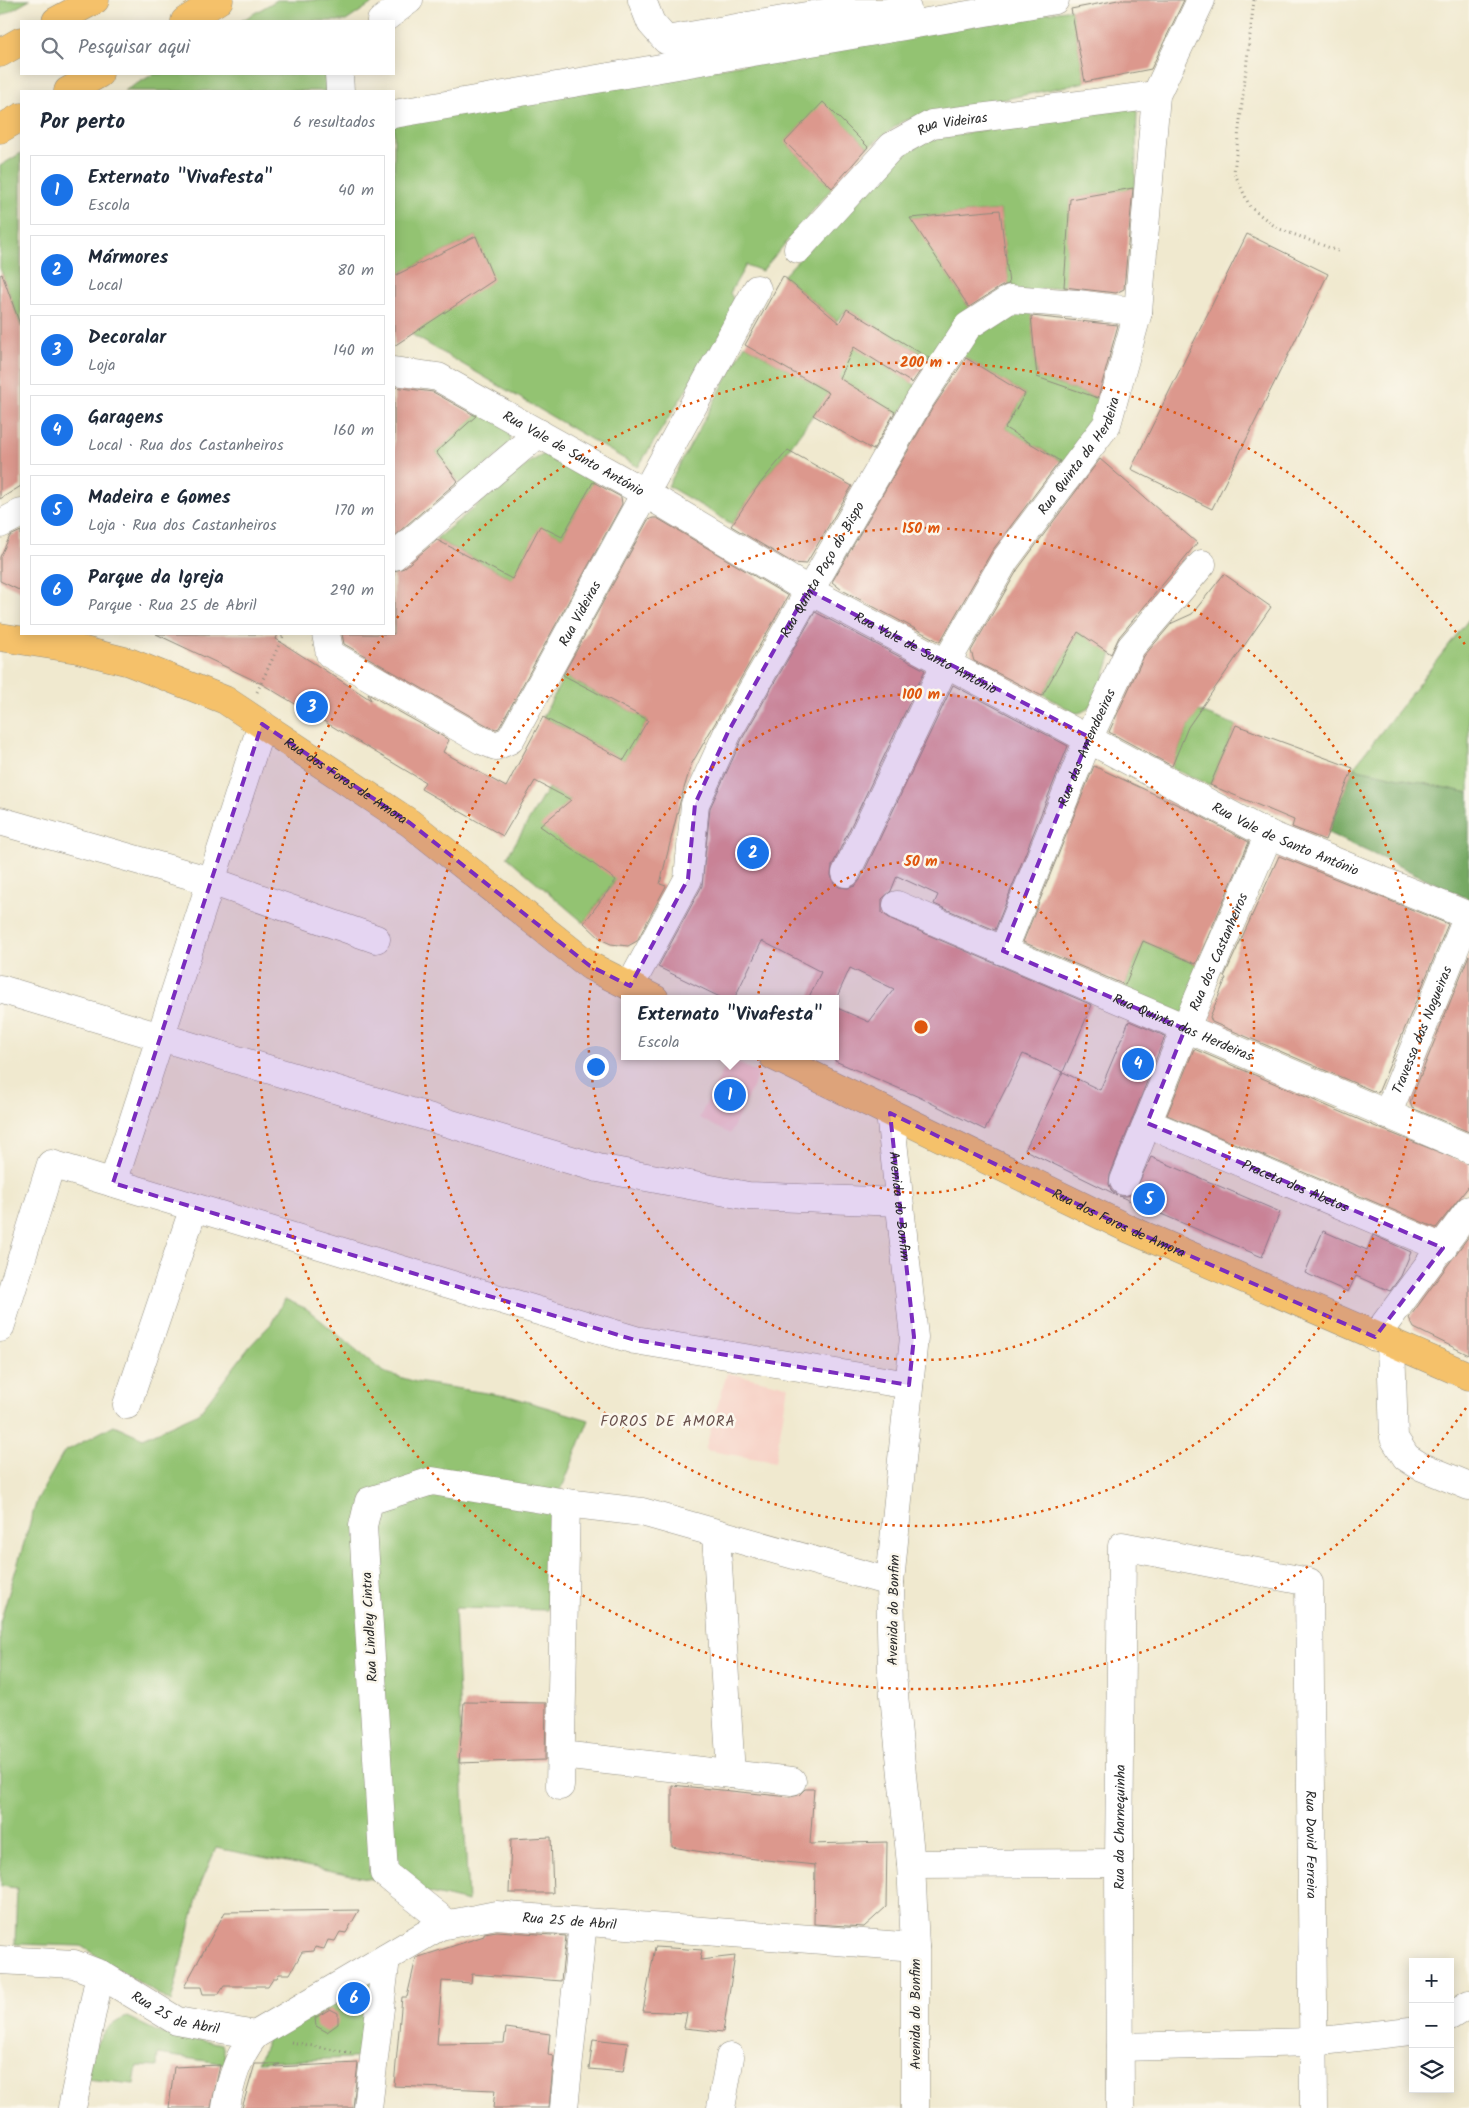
<!DOCTYPE html>
<html lang="pt">
<head>
<meta charset="utf-8">
<style>
  :root { --surface:#fff; --page:#f6f6f7; --text:#1f2937; --muted:#747a83; --line:#e0e1e3; --accent:#1a73e8 }
  body { margin:0; font-family:Kalam,sans-serif; background:var(--page); color:var(--text) }
  .controls { position:absolute; right:15px; bottom:15px; display:grid; overflow:hidden; border-radius:0px; box-shadow:0 2px 12px #0003 }
  .controls button { width:45px; height:45px; display:grid; place-items:center; padding:0; border:0; border-bottom:1px solid var(--line); background:var(--surface); color:var(--text); font:25px sans-serif }
  .you { position:absolute; left:595px; top:1066px; width:18px; height:18px; margin:-12px; border:4px solid #fff; border-radius:50%; background:#1a73e8; box-shadow:0 0 0 8px #1a73e833 }
  .badge { display:grid; place-items:center; width:32px; height:32px; border-radius:50%; background:var(--accent); color:#fff; font-size:16px; font-weight:700 }
  .pin { position:absolute; translate:-50% -50%; border:2px solid #fff; box-shadow:0 1px 5px #0006 }
  .popup { position:absolute; left:621px; top:995px; width:218px; height:65px; box-sizing:border-box; display:grid; place-content:center; border-radius:0px; background:var(--surface); filter:drop-shadow(0 1px 4px #0005); font-size:16px; white-space:nowrap; color:var(--muted) }
  .popup b { font-size:19px; color:var(--text) }
  .popup::after { content:''; position:absolute; left:50%; top:100%; margin-left:-10px; border:10px solid transparent; border-top-color:var(--surface) }
  .list { margin:0; padding:0; list-style:none }
  h2 { display:flex; justify-content:space-between; align-items:center; height:65px; margin:0; padding:0 20px; font-size:21px }
  h2 small { font-size:16px; font-weight:400; color:var(--muted) }
  .list li { display:grid; grid-template-columns:32px 1fr auto; gap:15px; align-items:center; box-sizing:border-box; height:70px; margin:0 10px 10px; padding:0 10px; border:1px solid var(--line); border-radius:0px }
  .list b { display:block; font-size:19px; white-space:nowrap }
  .list p { margin:0; font-size:16px; white-space:nowrap; color:var(--muted) }
  .list em { font-size:16px; font-style:normal; color:var(--muted) }
  .icon { flex:none; width:28px; height:28px; fill:none; stroke:currentColor; stroke-width:2; stroke-linecap:round; stroke-linejoin:round }
  .map { position:relative; flex:none; width:1469px; height:2108px; overflow:hidden }
  .search { position:absolute; background:var(--surface); box-shadow:0 2px 12px #0003; left:20px; top:20px; width:375px; height:55px; display:flex; align-items:center; gap:12px; box-sizing:border-box; padding:0 18px; border-radius:0px; color:var(--muted); font-size:19px }
  .panel { position:absolute; background:var(--surface); box-shadow:0 2px 12px #0003; left:20px; top:90px; width:375px; height:545px; border-radius:0px }
  .map>svg:first-child { display:block }
</style>
</head>
<body>
<div class="map">
<svg width="1469" height="2108" viewBox="0 0 1469 2108">
  <rect width="100%" height="100%" fill="#fbf7ec"/>
  <filter id="ink" filterUnits="userSpaceOnUse"><feTurbulence type="fractalNoise" baseFrequency=".02" numOctaves="2"/><feDisplacementMap in="SourceGraphic" scale="10" xChannelSelector="R" yChannelSelector="G"/><feConvolveMatrix kernelMatrix="1 2 1 2 8 2 1 2 1" color-interpolation-filters="sRGB"/></filter>
  <filter id="wash" filterUnits="userSpaceOnUse"><feTurbulence type="fractalNoise" baseFrequency=".0096" numOctaves="4" result="noise"/><feDisplacementMap in="SourceGraphic" scale="20" xChannelSelector="R" yChannelSelector="G"/><feGaussianBlur stdDeviation="1.12" result="paint"/><feColorMatrix in="noise" values="0 0 0 0 0 0 0 0 0 0 0 0 0 0 0 0 0 1.4 0 .05"/><feComposite in="paint" operator="in"/></filter>
  <g filter="url(#wash)">
    <rect width="100%" height="100%" fill="#f0e9cf"/>
    <g fill="#f7d1c6">
      <path d="M 729,1059 L 759,1073 L 730,1134 L 699,1118 Z"/>
      <path d="M 727,1373 L 788,1386 L 775,1462 L 705,1450 Z"/>
    </g>
    <g fill="#93c372" stroke="#5f774e">
      <path d="M 0,0 L 30,0 L 0,17 Z"/>
      <path d="M 277,0 L 377,0 L 346,21 L 241,21 Z"/>
      <path d="M 1071,9 L 1085,82 L 903,121 L 868,147 L 823,103 L 785,142 L 832,188 L 762,271 L 746,265 L 730,293 L 738,307 L 638,467 L 411,334 L 493,280 L 476,236 L 394,276 L 394,123 Z"/>
      <path d="M 154,74 L 327,74 L 328,91 L 124,91 Z"/>
      <path d="M 1126,105 L 1136,110 L 1137,113 L 1135,188 L 1070,199 L 1065,286 L 1010,294 L 1000,210 L 911,218 L 970,309 L 933,360 L 847,309 L 837,321 L 783,276 L 893,162 L 923,143 L 937,138 Z"/>
      <path d="M 21,153 L 21,327 L 0,268 L 0,166 Z"/>
      <path d="M 1031,311 L 1037,377 L 1100,399 L 1092,424 L 1064,463 L 1005,428 L 1025,394 L 961,355 L 971,338 L 1015,312 Z"/>
      <path d="M 850,344 L 917,386 L 899,415 L 839,378 Z"/>
      <path d="M 745,345 L 829,393 L 788,450 L 758,486 L 732,524 L 668,486 Z"/>
      <path d="M 480,412 L 509,428 L 511,444 L 462,486 L 436,452 Z"/>
      <path d="M 548,452 L 597,476 L 562,537 L 540,527 L 512,579 L 436,539 L 530,462 Z"/>
      <path d="M 1469,619 L 1469,793 L 1353,768 Z"/>
      <path d="M 1078,632 L 1112,654 C 1105,671 1096,715 1075,713 L 1043,694 Z"/>
      <path d="M 564,676 L 648,720 L 624,760 L 543,717 Z"/>
      <path d="M 1198,711 L 1236,725 L 1210,785 L 1171,768 L 1188,727 Z"/>
      <path d="M 548,788 L 571,800 L 541,826 L 616,879 L 584,923 L 507,857 Z"/>
      <path d="M 1143,941 L 1203,967 L 1184,1014 L 1124,988 Z"/>
      <path d="M 285,1299 L 307,1309 L 383,1372 L 416,1382 L 512,1397 L 589,1420 L 552,1513 L 548,1610 L 455,1608 L 468,1902 L 372,1879 L 216,1848 L 201,1883 L 171,2002 L 81,1946 L 15,1944 L 17,1888 L 0,1886 L 0,1622 L 37,1500 L 64,1452 L 114,1425 L 143,1438 L 199,1413 L 250,1346 L 271,1324 Z"/>
      <path d="M 386,1958 L 374,2057 L 258,2062 L 268,2038 Z"/>
      <path d="M 127,2017 L 160,2033 L 222,2044 L 227,2064 L 158,2054 L 157,2067 L 137,2066 L 134,2084 L 86,2079 C 94,2049 96,2029 127,2017 Z"/>
    </g>
    <path fill="#76a964" stroke="#506a48" d="M 1353,768 L 1469,793 L 1469,899 L 1328,833 Z"/>
    <g id="blocks">
      <g fill="#dc988d">
        <path d="M 1118,0 L 1184,0 L 1151,69 L 1085,82 L 1071,9 Z"/>
        <path d="M 823,102 L 868,147 L 832,188 L 785,142 Z"/>
        <path d="M 1133,188 L 1124,289 L 1116,293 L 1064,287 L 1070,199 Z"/>
        <path d="M 1000,210 L 1009,284 L 1002,286 L 969,307 L 910,218 Z"/>
        <path d="M 1247,234 L 1328,274 L 1212,509 L 1131,469 Z"/>
        <path d="M 476,236 L 494,280 L 394,346 L 394,276 Z"/>
        <path d="M 2,274 L 21,327 L 21,486 L 0,499 L 0,275 Z"/>
        <path d="M 783,276 L 839,323 L 847,309 L 929,358 L 912,383 L 854,347 L 839,378 L 895,412 L 873,450 L 813,415 L 829,393 L 745,345 Z"/>
        <path d="M 1031,316 L 1118,325 L 1098,398 L 1037,377 Z"/>
        <path d="M 966,358 L 1025,394 L 1005,428 L 1060,461 L 992,551 L 940,642 L 842,590 L 832,582 L 932,409 Z"/>
        <path d="M 394,387 L 433,392 L 476,416 L 436,452 L 458,481 L 394,536 Z"/>
        <path d="M 788,450 L 852,486 L 806,564 L 793,563 L 731,526 L 758,486 Z"/>
        <path d="M 1100,459 L 1197,543 L 1119,637 L 1111,654 L 1078,632 L 1042,696 L 974,661 L 971,651 L 1018,569 Z"/>
        <path d="M 593,482 L 621,497 L 622,504 L 499,728 L 496,729 L 488,726 L 344,644 L 342,634 L 394,634 L 394,571 L 404,568 L 437,540 L 512,579 L 540,526 L 562,537 Z"/>
        <path d="M 653,518 L 657,518 L 788,596 L 691,765 L 680,802 L 660,884 L 666,886 L 637,941 L 628,946 L 611,944 L 602,940 L 584,923 L 616,880 L 540,826 L 571,800 L 535,781 L 503,836 L 421,789 L 425,782 L 262,684 L 156,634 L 278,634 L 276,639 L 371,700 L 368,694 L 449,740 L 443,752 L 506,787 L 543,717 L 624,760 L 648,720 L 563,675 L 648,520 Z"/>
        <path d="M 21,531 L 21,591 L 0,581 L 0,557 L 10,536 Z"/>
        <path d="M 1224,574 L 1271,607 L 1188,727 L 1172,766 L 1109,732 L 1144,656 L 1172,623 L 1192,614 Z"/>
        <path d="M 815,612 L 925,670 L 832,866 L 831,875 L 833,882 L 839,887 L 848,888 L 855,886 L 860,880 L 953,685 L 1068,746 L 995,930 L 934,904 L 938,895 L 897,876 L 891,891 L 882,899 L 882,913 L 891,919 L 1092,1005 L 1063,1072 L 1023,1054 L 985,1130 L 919,1097 L 835,1061 L 835,1007 L 869,1022 L 894,989 L 850,968 L 836,999 L 808,999 L 821,972 L 762,941 L 734,999 L 724,999 L 658,967 L 702,886 L 710,808 L 742,739 Z"/>
        <path d="M 1236,725 L 1353,768 L 1325,840 L 1292,827 L 1294,820 L 1210,785 Z"/>
        <path d="M 1094,766 L 1191,811 L 1249,842 L 1196,964 L 1143,941 L 1125,985 L 1023,942 Z"/>
        <path d="M 1279,856 L 1448,924 L 1378,1093 L 1212,1022 L 1210,1017 L 1226,978 L 1224,977 Z"/>
        <path d="M 1469,955 L 1469,1132 L 1412,1108 L 1410,1102 Z"/>
        <path d="M 1129,1021 L 1165,1036 L 1110,1175 L 1109,1184 L 1111,1190 L 1117,1195 L 1025,1150 L 1063,1072 L 1100,1090 Z"/>
        <path d="M 1194,1049 L 1381,1129 L 1469,1164 L 1469,1186 L 1436,1228 L 1167,1115 Z"/>
        <path d="M 1151,1157 L 1280,1212 L 1262,1257 L 1119,1196 L 1127,1196 L 1134,1193 Z"/>
        <path d="M 1323,1231 L 1367,1250 L 1373,1235 L 1411,1252 L 1401,1276 L 1390,1291 L 1356,1276 L 1348,1292 L 1305,1273 Z"/>
        <path d="M 1469,1236 L 1469,1355 L 1414,1328 L 1409,1318 Z"/>
        <path d="M 464,1702 L 546,1703 L 545,1760 L 459,1763 Z"/>
        <path d="M 672,1785 L 790,1797 L 799,1795 L 805,1789 L 814,1789 L 810,1844 L 887,1842 L 886,1907 L 864,1927 L 814,1924 L 815,1865 L 727,1856 L 672,1847 Z"/>
        <path d="M 551,1837 L 553,1893 L 509,1893 L 511,1839 Z"/>
        <path d="M 359,1910 L 346,1933 L 340,1932 L 335,1941 L 328,1940 L 324,1949 L 315,1947 L 314,1951 L 302,1952 L 290,1974 L 279,1974 L 277,1978 L 273,1978 L 268,1986 L 224,1986 L 219,1994 L 203,1994 L 201,1987 L 184,1987 L 225,1912 Z"/>
        <path d="M 497,1931 L 566,1936 L 561,1981 L 472,1974 L 471,1983 L 442,1981 L 437,2044 L 504,2043 L 506,2028 L 550,2034 L 548,2055 L 554,2056 L 549,2108 L 493,2108 L 495,2090 L 394,2086 L 402,1997 L 407,1997 L 416,1958 L 484,1936 L 484,1933 Z"/>
        <path d="M 655,1947 L 702,1950 L 700,1960 L 735,1956 L 723,2032 L 684,2028 L 687,2013 L 643,2011 Z"/>
        <path d="M 330,2009 L 338,2013 L 338,2024 L 327,2032 L 316,2026 L 315,2018 Z"/>
        <path d="M 593,2039 L 628,2043 L 623,2072 L 589,2069 Z"/>
        <path d="M 358,2063 L 353,2108 L 242,2108 L 255,2064 L 280,2064 L 275,2067 Z"/>
        <path d="M 220,2065 L 211,2108 L 169,2108 L 174,2067 Z"/>
      </g>
    </g>
  </g>
  <g filter="url(#ink)">
    <use href="#blocks" fill-opacity="0" stroke="#8e8a7d" stroke-width="1"/>
    <g fill="none" stroke-linecap="round" stroke-linejoin="round">
      <g stroke="#8e8a7d" stroke-width="29">
        <g id="minor">
          <path d="M 642,0 L 651,23 L 666,40 L 824,13 L 882,13 L 907,9"/>
          <path d="M 381,21 L 409,0"/>
          <path d="M 339,74 L 340,91"/>
          <path d="M 394,114 L 1055,0"/>
          <path id="s1" d="M 798,249 L 892,146 L 932,124 L 1156,95"/>
          <path id="s2" d="M 394,371 L 438,377 L 645,493 L 808,590 L 1265,833 L 1469,916"/>
          <path d="M 0,524 L 21,513"/>
          <path d="M 394,556 L 539,433"/>
          <path id="s3" d="M 326,634 L 330,654 L 481,740 L 496,746 L 510,740 L 757,289"/>
          <path d="M 0,821 L 211,881 L 376,939"/>
          <path id="s4" d="M 846,873 L 945,665 L 1005,560 L 1107,424 L 1138,312 L 1156,95 L 1201,0"/>
          <path id="s5" d="M 897,905 L 1469,1149"/>
          <path id="s6" d="M 1003,951 L 1089,737 L 1131,647 L 1202,564"/>
          <path id="s7" d="M 630,986 L 688,879 L 695,804 L 728,732 L 919,401 L 968,326 L 1010,299 L 1078,304 L 1138,312"/>
          <path d="M 0,989 L 598,1168 L 748,1196 L 898,1202"/>
          <path id="s8" d="M 890,1113 L 914,1337 L 890,1582 L 892,1675 L 911,1864 L 915,1947 L 915,2108"/>
          <path id="s9" d="M 1387,1115 L 1468,916"/>
          <path id="s10" d="M 1147,1123 L 1443,1248"/>
          <path id="s11" d="M 1124,1181 L 1185,1029 L 1269,834"/>
          <path d="M 113,1183 L 262,724"/>
          <path d="M 0,1328 L 51,1164 L 635,1340 L 909,1385"/>
          <path d="M 1375,1337 L 1469,1210"/>
          <path d="M 1391,1344 L 1394,1438 L 1406,1457 L 1420,1466 L 1469,1486"/>
          <path d="M 127,1405 L 194,1207"/>
          <path d="M 716,1534 L 731,1774"/>
          <path d="M 561,1755 L 792,1781"/>
          <path d="M 560,1786 L 566,1503"/>
          <path d="M 911,1864 L 1119,1863"/>
          <path d="M 448,1924 L 384,1873 L 363,1526 L 369,1501 L 432,1481 L 566,1503 L 642,1512 L 890,1582"/>
          <path id="s12" d="M 0,1960 L 74,1964 L 100,1974 L 177,2021 L 255,2035"/>
          <path d="M 1450,2016 L 1469,2004"/>
          <path d="M 1120,2047 L 1313,2042 L 1410,2031"/>
          <path d="M 72,2108 L 100,1974"/>
          <path id="s13" d="M 226,2108 C 230,2082 238,2055 255,2035 L 440,1926 L 496,1915 L 915,1947"/>
          <path d="M 368,2108 L 386,1958"/>
          <path d="M 564,2108 L 583,1922"/>
          <path d="M 721,2108 L 730,2057"/>
          <path id="s14" d="M 1120,2108 L 1119,1863 L 1122,1546 L 1309,1582 L 1314,2108"/>
        </g>
      </g>
      <g stroke="#8e8a7d" stroke-width="29">
        <g id="major">
          <path id="s15" d="M 0,637 L 77,649 L 129,662 L 225,700 L 410,823 L 590,966 L 655,999"/>
          <path id="s16" d="M 773,1056 L 1129,1229 L 1469,1376"/>
        </g>
      </g>
      <g stroke="#8e8a7d" stroke-width="29">
        <g id="highway">
          <path d="M 56,21 L 95,0"/>
          <path d="M 185,21 L 219,0"/>
          <path d="M 0,53 L 21,41"/>
          <path d="M 68,91 L 99,74"/>
          <path d="M 0,129 L 21,117"/>
        </g>
      </g>
      <g stroke="#8e8a7d" stroke-width="3" stroke-dasharray="1 4" stroke-linecap="butt">
        <path d="M 1254,0 L 1234,172 L 1250,207 L 1277,228 L 1338,251"/>
        <path d="M 257,692 L 284,634"/>
        <path d="M 291,2042 L 351,2053"/>
      </g>
      <use href="#minor" stroke="#fff" stroke-width="28"/>
      <use href="#major" stroke="#f5c16b" stroke-width="28"/>
      <use href="#highway" stroke="#f5c16b" stroke-width="28"/>
    </g>
  </g>
  <path fill="#7b2cbf" fill-opacity="0.2" stroke="#7b2cbf" stroke-width="4" stroke-dasharray="10 6" stroke-linejoin="round" d="M 808,590 L 1089,737 L 1003,951 L 1185,1029 L 1147,1123 L 1443,1248 L 1375,1337 L 1129,1229 L 890,1113 L 914,1337 L 909,1385 L 635,1340 L 113,1183 L 262,724 L 410,823 L 590,966 L 630,986 L 688,879 L 695,804 L 728,732 Z"/>
  <g fill="none" stroke="#df570e" stroke-width="2.5" stroke-dasharray="2.5 5">
    <circle cx="921" cy="1027" r="166"/>
    <circle cx="921" cy="1027" r="333"/>
    <circle cx="921" cy="1027" r="499"/>
    <path d="M1466 1408A665 665 0 1 1 383 636M397 618A665 665 0 0 1 1466 646"/>
  </g>
  <g text-anchor="middle" stroke-width="5" stroke-linejoin="round" paint-order="stroke">
    <g font-size="14" fill="#2b2b2b" stroke="#fbf7ec">
      <text dy="5" stroke="none"><textPath href="#s1" startOffset="205">Rua Videiras</textPath></text>
      <text dy="5" stroke="none"><textPath href="#s2" startOffset="200">Rua Vale de Santo António</textPath></text>
      <text dy="5" stroke="none"><textPath href="#s4" startOffset="480">Rua Quinta da Herdeira</textPath></text>
      <text dy="5" stroke="none"><textPath href="#s7" startOffset="464">Rua Quinta Poço do Bispo</textPath></text>
      <text dy="5" stroke="none"><textPath href="#s3" startOffset="370">Rua Videiras</textPath></text>
      <text dy="5" stroke="none"><textPath href="#s2" startOffset="605">Rua Vale de Santo António</textPath></text>
      <text dy="5" stroke="none"><textPath href="#s6" startOffset="220">Rua das Amendoeiras</textPath></text>
      <text dy="5" stroke="none"><textPath href="#s15" startOffset="380">Rua dos Foros de Amora</textPath></text>
      <text dy="5" stroke="none"><textPath href="#s2" startOffset="1010">Rua Vale de Santo António</textPath></text>
      <text dy="5" stroke="none"><textPath href="#s11" startOffset="248">Rua dos Castanheiros</textPath></text>
      <text dy="5" stroke="none"><textPath href="#s5" startOffset="311">Rua Quinta das Herdeiras</textPath></text>
      <text dy="5" stroke="none"><textPath href="#s9" startOffset="92">Travessa das Nogueiras</textPath></text>
      <text dy="5" stroke="none"><textPath href="#s10" startOffset="161">Praceta dos Abetos</textPath></text>
      <text dy="5" stroke="none"><textPath href="#s8" startOffset="94">Avenida do Bonfim</textPath></text>
      <text dy="5" stroke="none"><textPath href="#s16" startOffset="384">Rua dos Foros de Amora</textPath></text>
      <text transform="translate(893 1610) rotate(-89)" y="5">Avenida do Bonfim</text>
      <text transform="translate(369 1627) rotate(-93)" y="5">Rua Lindley Cintra</text>
      <text dy="5" stroke="none"><textPath href="#s14" startOffset="281">Rua da Charnequinha</textPath></text>
      <text dy="5" stroke="none"><textPath href="#s14" startOffset="1015">Rua David Ferreira</textPath></text>
      <text dy="5" stroke="none"><textPath href="#s13" startOffset="425">Rua 25 de Abril</textPath></text>
      <text dy="5" stroke="none"><textPath href="#s12" startOffset="188">Rua 25 de Abril</textPath></text>
      <text transform="translate(915 2014) rotate(-90)" y="5">Avenida do Bonfim</text>
    </g>
    <g font-size="15" letter-spacing="1" fill="#69514d" stroke="#fbf7ec">
      <text x="668" y="1426">FOROS DE AMORA</text>
    </g>
  </g>
  <circle cx="921" cy="1027" r="8" fill="#df570e" stroke="#fbf7ec" stroke-width="2.5"/>
  <g font-size="15" text-anchor="middle" font-weight="bold" fill="#df570e" stroke="#fbf7ec" stroke-width="5" stroke-linejoin="round" paint-order="stroke">
    <text x="921" y="367">200 m</text>
    <text x="921" y="533">150 m</text>
    <text x="921" y="699">100 m</text>
    <text x="921" y="866">50 m</text>
  </g>
</svg>
<div class="controls">
<button>+</button>
<button>−</button>
<button><svg class="icon" aria-label="layers" viewBox="0 0 24 24"><path d="M12 4l9 5-9 5-9-5zM3 14l9 5 9-5"/></svg></button>
</div>
<div class="you"></div>
<div class="pin badge" style="left:730px;top:1095px">1</div>
<div class="popup"><b>Externato &quot;Vivafesta&quot;</b>Escola</div>
<div class="pin badge" style="left:753px;top:853px">2</div>
<div class="pin badge" style="left:312px;top:707px">3</div>
<div class="pin badge" style="left:1138px;top:1064px">4</div>
<div class="pin badge" style="left:1149px;top:1199px">5</div>
<div class="pin badge" style="left:354px;top:1998px">6</div>
<div class="search"><svg class="icon" aria-label="search" viewBox="0 0 24 24"><circle cx="10" cy="10" r="6"/><path d="M15 15l6 6"/></svg>Pesquisar aqui</div>
<section class="panel">
<h2>Por perto<small>6 resultados</small></h2>
<ul class="list">
<li><span class="badge">1</span><div><b>Externato &quot;Vivafesta&quot;</b><p>Escola</p></div><em>40 m</em></li>
<li><span class="badge">2</span><div><b>Mármores</b><p>Local</p></div><em>80 m</em></li>
<li><span class="badge">3</span><div><b>Decoralar</b><p>Loja</p></div><em>140 m</em></li>
<li><span class="badge">4</span><div><b>Garagens</b><p>Local · Rua dos Castanheiros</p></div><em>160 m</em></li>
<li><span class="badge">5</span><div><b>Madeira e Gomes</b><p>Loja · Rua dos Castanheiros</p></div><em>170 m</em></li>
<li><span class="badge">6</span><div><b>Parque da Igreja</b><p>Parque · Rua 25 de Abril</p></div><em>290 m</em></li>
</ul>
</section>
</div>
</body>
</html>
